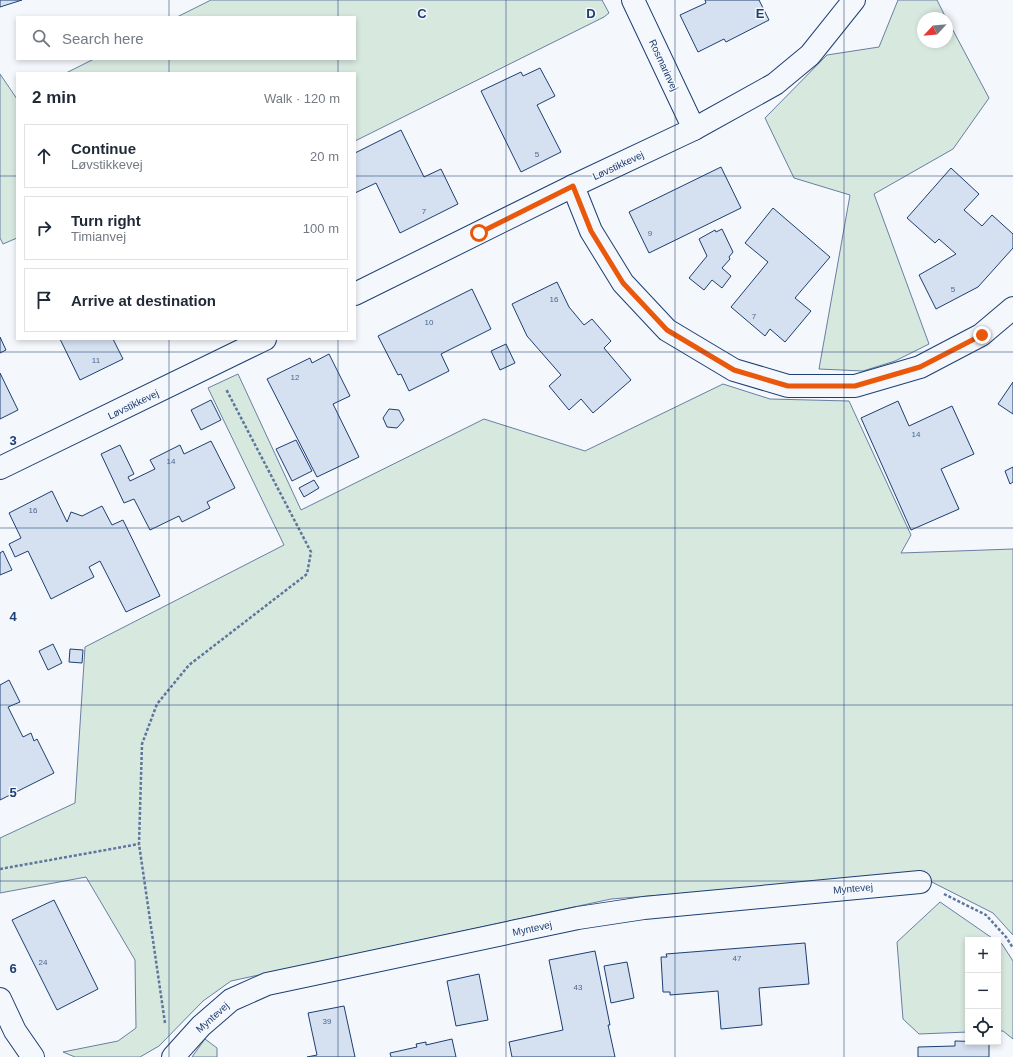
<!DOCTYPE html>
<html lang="en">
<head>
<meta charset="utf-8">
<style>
  :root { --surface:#fff; --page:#f2f2f3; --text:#1f2937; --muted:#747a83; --line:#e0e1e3 }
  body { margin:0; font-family:Arial,sans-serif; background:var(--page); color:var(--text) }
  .controls { position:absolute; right:12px; bottom:12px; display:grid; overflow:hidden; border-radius:0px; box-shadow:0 2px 6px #0003 }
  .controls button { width:36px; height:36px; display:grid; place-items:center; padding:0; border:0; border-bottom:1px solid var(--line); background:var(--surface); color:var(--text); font:20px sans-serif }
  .compass { position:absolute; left:917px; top:12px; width:36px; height:36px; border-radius:50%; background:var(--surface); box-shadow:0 2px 6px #0003; rotate:244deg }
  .stop { position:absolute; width:12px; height:12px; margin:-9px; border:3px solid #ea580c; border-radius:50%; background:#fff }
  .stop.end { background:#ea580c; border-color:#fff; box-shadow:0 1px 4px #0008 }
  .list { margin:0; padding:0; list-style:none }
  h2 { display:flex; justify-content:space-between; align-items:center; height:52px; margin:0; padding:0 16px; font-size:17px }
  h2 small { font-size:13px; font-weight:400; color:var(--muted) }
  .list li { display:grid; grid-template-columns:26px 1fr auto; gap:12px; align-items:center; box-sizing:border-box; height:64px; margin:0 8px 8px; padding:0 8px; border:1px solid var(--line); border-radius:0px }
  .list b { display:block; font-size:15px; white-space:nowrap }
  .list p { margin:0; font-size:13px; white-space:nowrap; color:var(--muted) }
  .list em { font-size:13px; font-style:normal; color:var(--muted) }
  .icon { flex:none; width:22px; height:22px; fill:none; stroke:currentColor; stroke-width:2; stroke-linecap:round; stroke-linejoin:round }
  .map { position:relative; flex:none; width:1013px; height:1057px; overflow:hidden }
  .search { position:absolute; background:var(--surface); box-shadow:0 2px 6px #0003; left:16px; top:16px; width:340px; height:44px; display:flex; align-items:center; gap:10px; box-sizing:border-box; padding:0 14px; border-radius:0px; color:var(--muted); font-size:15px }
  .panel { position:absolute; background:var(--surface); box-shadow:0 2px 6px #0003; left:16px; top:72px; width:340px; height:268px; border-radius:0px }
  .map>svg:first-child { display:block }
</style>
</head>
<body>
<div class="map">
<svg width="1013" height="1057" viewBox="0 0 1013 1057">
  <rect width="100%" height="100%" fill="#f4f7fb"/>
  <g fill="#d7e8df" stroke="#687fa3">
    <path d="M 211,0 L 602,0 L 609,13 L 604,17 L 355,141 L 355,73 L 66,73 L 94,59 L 355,59 L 355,17 L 177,17 Z"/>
    <path d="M 898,0 L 937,0 L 946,18 L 923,18 L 923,42 L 947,42 L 947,19 L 989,98 L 953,149 L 874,194 L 929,344 L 895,361 L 863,371 L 819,369 L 850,195 L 794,178 L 765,118 L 827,55 L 879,47 Z"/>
    <path d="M 0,74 L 17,99 L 17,238 L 3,244 L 0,238 Z"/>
    <path d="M 238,374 L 301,510 L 484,419 L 585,451 L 723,384 L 770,399 L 849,401 L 911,535 L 901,553 L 1013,549 L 1013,935 L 993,913 L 918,875 L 611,899 L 231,981 L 203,1001 L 159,1046 L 140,1057 L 75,1057 L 63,1052 L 118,1041 L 136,1028 L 135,960 L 86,877 L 0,893 L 0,838 L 75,803 L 85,647 L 284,545 L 208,388 Z"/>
    <path d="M 940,902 L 995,940 L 968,940 L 968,1032 L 919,1034 L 903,1019 L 897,942 Z"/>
    <path d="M 998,942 L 1002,944 L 1013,961 L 1013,1039 L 1003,1031 L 998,1031 Z"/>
    <path d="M 205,1039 L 217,1048 L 217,1057 L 192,1057 Z"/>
  </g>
  <g fill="#d5e0f0" stroke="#1d3f73">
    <path d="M 0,0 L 22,0 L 0,7 Z"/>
    <path d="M 705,0 L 759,0 L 769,20 L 726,42 L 724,39 L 698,52 L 680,15 L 706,3 Z"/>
    <path d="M 540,68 L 555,96 L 537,105 L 561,152 L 521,172 L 481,91 L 521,72 L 523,76 Z"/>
    <path d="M 401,130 L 424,177 L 441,169 L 458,204 L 400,233 L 376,183 L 355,193 L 355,153 Z"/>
    <path d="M 721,167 L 741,208 L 649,253 L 629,212 Z"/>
    <path d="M 951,168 L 979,194 L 964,210 L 982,226 L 992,215 L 1013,234 L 1013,248 L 978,287 L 936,309 L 919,275 L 956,254 L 939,239 L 935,243 L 907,218 Z"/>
    <path d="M 773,208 L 830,257 L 795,298 L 811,311 L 785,342 L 770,329 L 765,336 L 731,307 L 768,262 L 745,243 Z"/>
    <path d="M 722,229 L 733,252 L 729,257 L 730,259 L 722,268 L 731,276 L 722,288 L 712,280 L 704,290 L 689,278 L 707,256 L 699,239 L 715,230 L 716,232 Z"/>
    <path d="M 557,282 L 569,307 L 584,325 L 592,319 L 611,341 L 604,348 L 631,380 L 593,413 L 581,399 L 569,410 L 549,386 L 561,375 L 527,336 L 512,304 Z"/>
    <path d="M 472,289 L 491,329 L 441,354 L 449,371 L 409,391 L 401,374 L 398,375 L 378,336 Z"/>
    <path d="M 0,337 L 6,350 L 0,353 Z"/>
    <path d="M 60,339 L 113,339 L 123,359 L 80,380 Z"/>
    <path d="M 506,344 L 515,363 L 500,370 L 491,351 Z"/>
    <path d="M 329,354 L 350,396 L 333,404 L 359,457 L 317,477 L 267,379 L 310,358 L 312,363 Z"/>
    <path d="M 0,373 L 18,410 L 0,419 Z"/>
    <path d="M 1013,382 L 1013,414 L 998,404 Z"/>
    <path d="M 211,400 L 221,420 L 201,430 L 191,410 Z"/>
    <path d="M 898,401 L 909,426 L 952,406 L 974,454 L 941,469 L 959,509 L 911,530 L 861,418 Z"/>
    <path d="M 389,409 L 399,410 L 404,420 L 397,428 L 387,427 L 383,418 Z"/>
    <path d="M 296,440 L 312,471 L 292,481 L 276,449 Z"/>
    <path d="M 211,441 L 235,488 L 207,502 L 210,508 L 182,522 L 179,516 L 150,530 L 134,499 L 124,503 L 101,454 L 120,445 L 134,474 L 128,477 L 130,481 L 155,469 L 150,460 L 180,445 L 184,454 Z"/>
    <path d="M 1013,467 L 1013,482 L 1010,484 L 1005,471 Z"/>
    <path d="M 314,480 L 319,488 L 304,497 L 299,488 Z"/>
    <path d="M 52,491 L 67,522 L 71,512 L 82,516 L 102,506 L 112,525 L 123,520 L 160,596 L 126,612 L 100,561 L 89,567 L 94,577 L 51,599 L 28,551 L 15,557 L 9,544 L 21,538 L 9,513 Z"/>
    <path d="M 3,551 L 12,570 L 0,575 L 0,553 Z"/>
    <path d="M 53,644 L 62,663 L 48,670 L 39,651 Z"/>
    <path d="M 70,649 L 83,650 L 82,663 L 69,662 Z"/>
    <path d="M 9,680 L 20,702 L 8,707 L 23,737 L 31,733 L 34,741 L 37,739 L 54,773 L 0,800 L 0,685 Z"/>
    <path d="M 54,900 L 98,989 L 57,1010 L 12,920 Z"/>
    <path d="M 805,943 L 809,984 L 759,988 L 762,1025 L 721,1029 L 718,991 L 670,995 L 670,992 L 663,992 L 661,957 L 667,957 L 666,954 Z"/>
    <path d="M 595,951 L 610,1025 L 608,1025 L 615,1057 L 512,1057 L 509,1042 L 563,1030 L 549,960 Z"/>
    <path d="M 627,962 L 634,998 L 611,1003 L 604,966 Z"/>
    <path d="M 479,974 L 488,1020 L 456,1026 L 447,981 Z"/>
    <path d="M 344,1006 L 355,1057 L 307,1057 L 317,1055 L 308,1013 Z"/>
    <path d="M 452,1039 L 456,1057 L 391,1057 L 390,1053 L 417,1047 L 416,1044 L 426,1042 L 426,1045 Z"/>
    <path d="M 955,1041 L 989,1042 L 989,1057 L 918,1057 L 918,1047 L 955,1046 Z"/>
  </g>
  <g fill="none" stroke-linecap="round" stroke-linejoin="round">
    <g stroke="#1d3f73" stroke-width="24">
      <g id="minor">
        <path d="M 633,0 L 694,129"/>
        <path d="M 573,186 L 591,231 L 623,283 L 667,330 L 734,370 L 788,386 L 855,386 L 920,367 L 981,335 L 1013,308"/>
        <path d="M 355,294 L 573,186 L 694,129 L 775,84 L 810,55 L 854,0"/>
        <path d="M 0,468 L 265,339"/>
        <path d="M 0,999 L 15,1031 L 33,1057"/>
        <path d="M 173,1057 L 201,1026 L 231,1000 L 267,984 L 578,918 L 644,908 L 920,882"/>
      </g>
    </g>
    <g stroke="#5e769c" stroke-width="2.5" stroke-dasharray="3 2" stroke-linecap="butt">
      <path d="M 0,869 L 139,844"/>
      <path d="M 944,894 L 986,915 L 1006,937 L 1013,948"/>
      <path d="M 165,1023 L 139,844 L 142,744 L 157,704 L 189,665 L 307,574 L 311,552 L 226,389"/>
    </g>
    <use href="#minor" stroke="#f4f7fb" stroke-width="22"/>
  </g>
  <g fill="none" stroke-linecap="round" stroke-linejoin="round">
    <path stroke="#ea580c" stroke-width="5" d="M 479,233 L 573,186 L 591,231 L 623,283 L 667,330 L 734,370 L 788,386 L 855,386 L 920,367 L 982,335"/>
  </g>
  <path fill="none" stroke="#1d3f73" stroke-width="1" stroke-opacity="0.55" d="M 169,0 L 169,17M 338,0 L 338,17M 506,0 L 506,1057M 675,0 L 675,1057M 844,0 L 844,1057M 169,59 L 169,73M 338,59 L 338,73M 0,176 L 17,176M 355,176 L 1013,176M 169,339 L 169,1057M 338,339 L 338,1057M 0,352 L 1013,352M 0,528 L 1013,528M 0,705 L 1013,705M 0,881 L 1013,881"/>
  <g text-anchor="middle" stroke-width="3" stroke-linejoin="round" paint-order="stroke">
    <g font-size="8" fill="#4b6792">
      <text x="537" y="157">5</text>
      <text x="424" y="214">7</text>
      <text x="650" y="236">9</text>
      <text x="953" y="292">5</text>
      <text x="554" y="302">16</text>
      <text x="754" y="319">7</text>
      <text x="429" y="325">10</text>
      <text x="96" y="363">11</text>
      <text x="295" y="380">12</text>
      <text x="916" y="437">14</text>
      <text x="171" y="464">14</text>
      <text x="33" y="513">16</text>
      <text x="737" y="961">47</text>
      <text x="43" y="965">24</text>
      <text x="578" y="990">43</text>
      <text x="327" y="1024">39</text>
    </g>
    <g font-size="10" fill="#1d3f73" stroke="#f4f7fb">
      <text transform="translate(664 65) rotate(65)" y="4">Rosmarinvej</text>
      <text transform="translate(618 165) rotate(-25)" y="4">Løvstikkevej</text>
      <text transform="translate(133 404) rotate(-26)" y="4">Løvstikkevej</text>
      <text transform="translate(853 888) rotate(-5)" y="4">Myntevej</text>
      <text transform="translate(532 928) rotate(-12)" y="4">Myntevej</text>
      <text transform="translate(212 1017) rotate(-42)" y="4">Myntevej</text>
    </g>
  </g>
  <g font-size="13" text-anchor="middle" font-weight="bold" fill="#1d3f73" stroke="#f4f7fb" stroke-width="3" stroke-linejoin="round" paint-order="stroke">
    <text x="422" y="18">C</text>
    <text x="591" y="18">D</text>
    <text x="760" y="18">E</text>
    <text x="13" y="445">3</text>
    <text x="13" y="621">4</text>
    <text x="13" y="797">5</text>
    <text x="13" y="973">6</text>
  </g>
</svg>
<div class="controls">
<button>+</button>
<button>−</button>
<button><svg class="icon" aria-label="locate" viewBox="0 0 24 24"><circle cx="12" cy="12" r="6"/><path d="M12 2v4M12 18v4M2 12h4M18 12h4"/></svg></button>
</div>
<svg class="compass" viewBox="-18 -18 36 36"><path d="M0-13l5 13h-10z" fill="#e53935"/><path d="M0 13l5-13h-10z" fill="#747a83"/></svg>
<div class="stop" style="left:479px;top:233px"></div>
<div class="stop end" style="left:982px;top:335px"></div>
<div class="search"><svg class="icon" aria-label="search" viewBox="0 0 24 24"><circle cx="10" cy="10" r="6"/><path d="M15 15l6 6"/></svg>Search here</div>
<section class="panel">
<h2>2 min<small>Walk · 120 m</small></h2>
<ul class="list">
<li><svg class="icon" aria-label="ahead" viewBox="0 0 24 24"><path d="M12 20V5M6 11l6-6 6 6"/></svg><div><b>Continue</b><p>Løvstikkevej</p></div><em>20 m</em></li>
<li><svg class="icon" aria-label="right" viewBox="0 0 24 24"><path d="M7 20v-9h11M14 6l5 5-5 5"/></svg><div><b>Turn right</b><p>Timianvej</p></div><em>100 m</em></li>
<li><svg class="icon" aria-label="arrive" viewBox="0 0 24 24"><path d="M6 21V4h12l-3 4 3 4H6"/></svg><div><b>Arrive at destination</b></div></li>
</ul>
</section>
</div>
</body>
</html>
